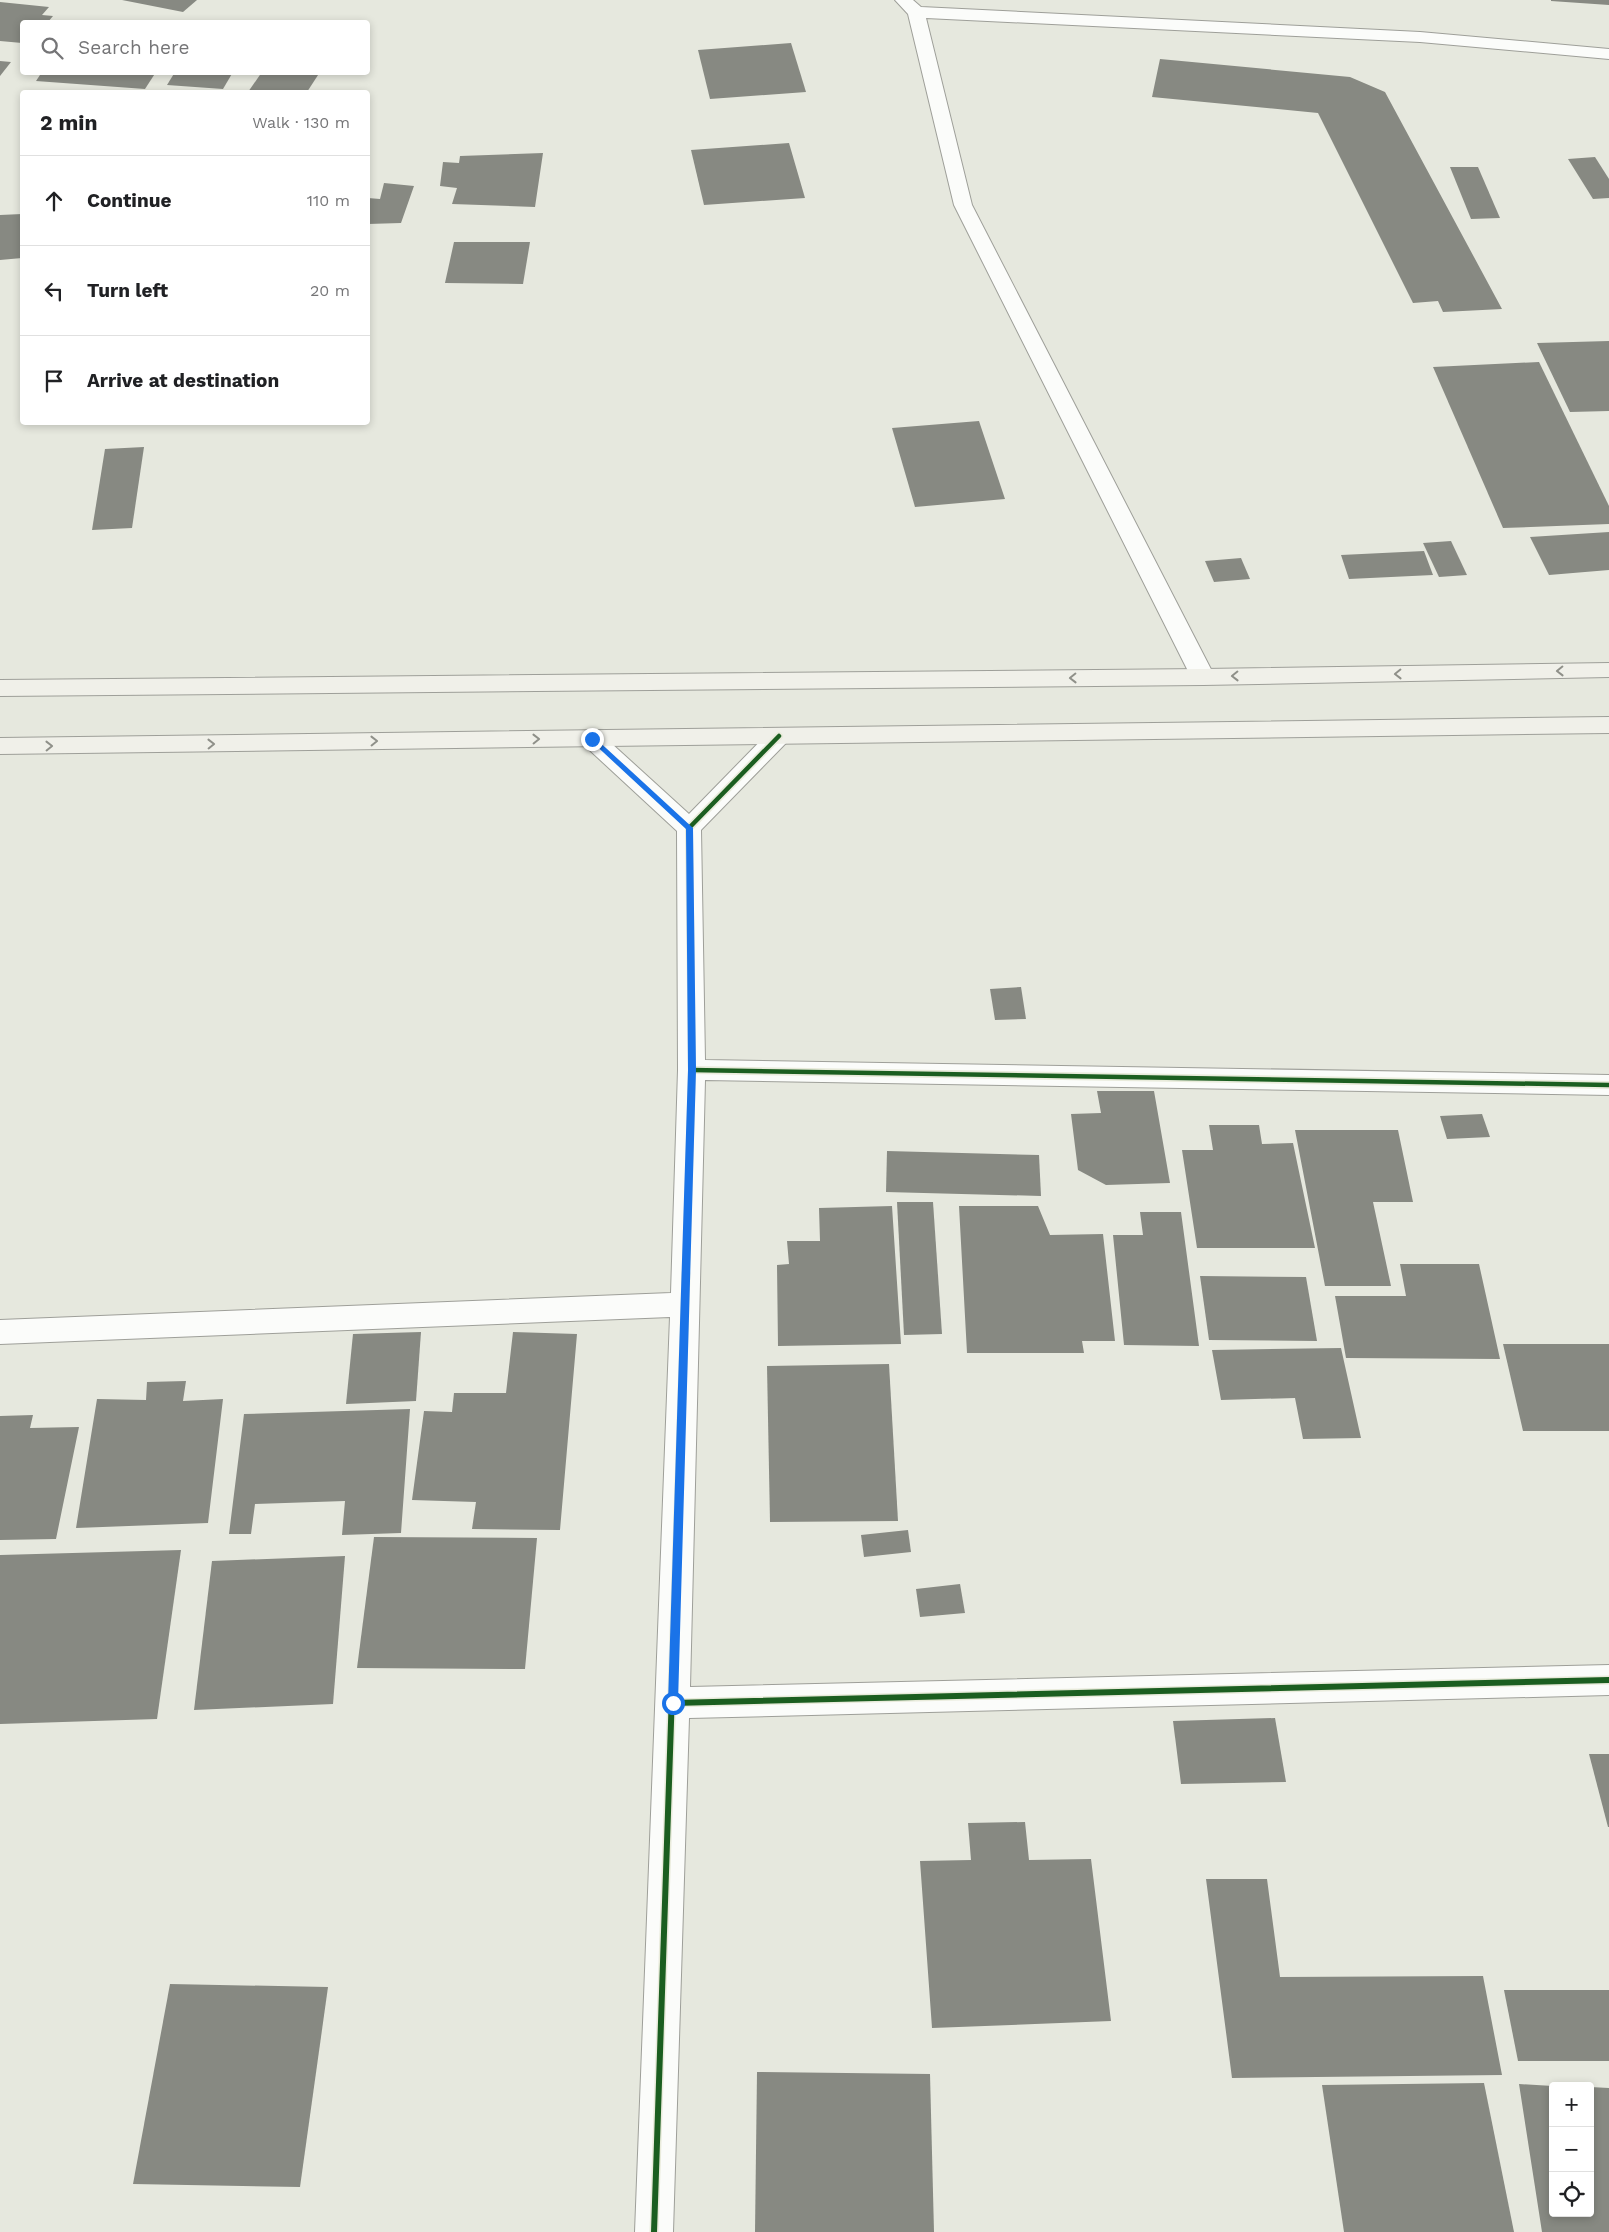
<!DOCTYPE html>
<html lang="en">
<head>
<meta charset="utf-8">
<style>
  :root { --surface:#fff; --page:#f6f6f6; --text:#202124; --muted:#757577; --line:#e0e0e0 }
  body { margin:0; font-family:"Work Sans",sans-serif; background:var(--page); color:var(--text) }
  .controls { position:absolute; right:15px; bottom:15px; display:grid; overflow:hidden; border-radius:5px; box-shadow:0 2px 8px #0003 }
  .controls button { width:45px; height:45px; display:grid; place-items:center; padding:0; border:0; border-bottom:1px solid var(--line); background:var(--surface); color:var(--text); font:25px sans-serif }
  .stop { position:absolute; width:15px; height:15px; margin:-11px; border:4px solid #1a73e8; border-radius:50%; background:#fff }
  .stop.end { background:#1a73e8; border-color:#fff; box-shadow:0 1px 5px #0008 }
  .list { margin:0; padding:0; list-style:none }
  h2 { display:flex; justify-content:space-between; align-items:center; height:65px; margin:0; padding:0 20px; font-size:21px }
  h2 small { font-size:16px; font-weight:400; color:var(--muted) }
  .list li { display:grid; grid-template-columns:32px 1fr auto; gap:15px; align-items:center; box-sizing:border-box; height:90px; padding:0 20px; border-top:1px solid var(--line) }
  .list b { display:block; font-size:19px; white-space:nowrap }
  .list em { font-size:16px; font-style:normal; color:var(--muted) }
  .icon { flex:none; width:28px; height:28px; fill:none; stroke:currentColor; stroke-width:2; stroke-linecap:round; stroke-linejoin:round }
  .map { position:relative; flex:none; width:1609px; height:2232px; overflow:hidden }
  .search { position:absolute; background:var(--surface); box-shadow:0 2px 8px #0003; left:20px; top:20px; width:350px; height:55px; display:flex; align-items:center; gap:12px; box-sizing:border-box; padding:0 18px; border-radius:5px; color:var(--muted); font-size:19px }
  .panel { position:absolute; background:var(--surface); box-shadow:0 2px 8px #0003; left:20px; top:90px; width:350px; height:335px; border-radius:5px }
  .map>svg:first-child { display:block }
</style>
</head>
<body>
<div class="map">
<svg width="1609" height="2232" viewBox="0 0 1609 2232">
  <rect width="100%" height="100%" fill="#e6e8de"/>
  <g fill="#878982">
    <path d="M 122,0 L 197,0 L 183,12 Z"/>
    <path d="M 1551,0 L 1609,0 L 1609,5 L 1551,1 Z"/>
    <path d="M 0,2 L 49,7 L 42,15 L 53,16 L 48,22 L 22,22 L 22,43 L 0,41 Z"/>
    <path d="M 791,43 L 806,92 L 710,99 L 698,50 Z"/>
    <path d="M 1160,59 L 1350,77 L 1385,92 L 1502,309 L 1443,312 L 1438,301 L 1413,303 L 1318,113 L 1152,97 Z"/>
    <path d="M 0,61 L 11,62 L 0,76 Z"/>
    <path d="M 42,72 L 156,72 L 145,89 L 36,81 Z"/>
    <path d="M 175,72 L 233,72 L 223,89 L 167,85 Z"/>
    <path d="M 262,72 L 320,72 L 307,92 L 248,92 Z"/>
    <path d="M 789,143 L 805,198 L 704,205 L 691,150 Z"/>
    <path d="M 543,153 L 535,207 L 452,204 L 457,188 L 440,186 L 443,162 L 459,163 L 460,156 Z"/>
    <path d="M 1595,157 L 1609,179 L 1609,198 L 1593,199 L 1568,159 Z"/>
    <path d="M 1450,167 L 1478,167 L 1500,218 L 1471,219 Z"/>
    <path d="M 384,183 L 414,186 L 401,223 L 368,224 L 368,198 L 380,199 Z"/>
    <path d="M 22,214 L 22,258 L 0,260 L 0,215 Z"/>
    <path d="M 454,242 L 530,242 L 523,284 L 445,283 Z"/>
    <path d="M 1609,341 L 1609,411 L 1570,412 L 1537,343 Z"/>
    <path d="M 1539,362 L 1609,506 L 1609,524 L 1503,528 L 1433,367 Z"/>
    <path d="M 979,421 L 1005,499 L 915,507 L 892,428 Z"/>
    <path d="M 144,447 L 132,528 L 92,530 L 105,449 Z"/>
    <path d="M 1609,532 L 1609,570 L 1549,575 L 1530,537 Z"/>
    <path d="M 1451,541 L 1467,575 L 1439,577 L 1423,543 Z"/>
    <path d="M 1424,551 L 1433,575 L 1349,579 L 1341,555 Z"/>
    <path d="M 1241,558 L 1250,579 L 1214,582 L 1205,561 Z"/>
    <path d="M 1021,987 L 1026,1019 L 995,1020 L 990,989 Z"/>
    <path d="M 1097,1091 L 1154,1091 L 1170,1183 L 1106,1185 L 1078,1170 L 1071,1114 L 1101,1113 Z"/>
    <path d="M 1482,1114 L 1490,1137 L 1447,1139 L 1440,1116 Z"/>
    <path d="M 1209,1125 L 1259,1125 L 1262,1144 L 1293,1143 L 1315,1248 L 1197,1248 L 1182,1150 L 1213,1150 Z"/>
    <path d="M 1295,1130 L 1398,1130 L 1413,1202 L 1373,1202 L 1391,1286 L 1325,1286 Z"/>
    <path d="M 887,1151 L 1039,1155 L 1041,1196 L 886,1192 Z"/>
    <path d="M 897,1202 L 933,1202 L 942,1334 L 904,1335 Z"/>
    <path d="M 892,1206 L 901,1344 L 778,1346 L 777,1265 L 789,1264 L 787,1241 L 820,1241 L 819,1208 Z"/>
    <path d="M 959,1206 L 1038,1206 L 1050,1235 L 1103,1234 L 1115,1341 L 1082,1341 L 1084,1353 L 967,1353 Z"/>
    <path d="M 1140,1212 L 1181,1212 L 1199,1346 L 1124,1345 L 1113,1235 L 1143,1235 Z"/>
    <path d="M 1400,1264 L 1479,1264 L 1500,1359 L 1346,1358 L 1335,1296 L 1406,1296 Z"/>
    <path d="M 1200,1276 L 1306,1277 L 1317,1341 L 1209,1340 Z"/>
    <path d="M 421,1332 L 416,1401 L 346,1404 L 353,1334 Z"/>
    <path d="M 513,1332 L 577,1334 L 560,1530 L 472,1529 L 476,1502 L 412,1500 L 424,1411 L 452,1412 L 454,1393 L 506,1393 Z"/>
    <path d="M 1503,1344 L 1609,1344 L 1609,1431 L 1523,1431 Z"/>
    <path d="M 1341,1348 L 1361,1438 L 1303,1439 L 1295,1398 L 1221,1400 L 1212,1350 Z"/>
    <path d="M 889,1364 L 898,1521 L 770,1522 L 767,1366 Z"/>
    <path d="M 186,1381 L 183,1401 L 223,1399 L 208,1523 L 76,1528 L 97,1399 L 146,1400 L 147,1382 Z"/>
    <path d="M 410,1409 L 401,1533 L 342,1535 L 345,1501 L 255,1504 L 251,1534 L 229,1534 L 244,1414 Z"/>
    <path d="M 33,1415 L 30,1428 L 79,1427 L 56,1539 L 0,1540 L 0,1416 Z"/>
    <path d="M 908,1530 L 911,1552 L 864,1557 L 861,1535 Z"/>
    <path d="M 374,1537 L 537,1538 L 525,1669 L 357,1668 Z"/>
    <path d="M 181,1550 L 157,1719 L 0,1724 L 0,1555 Z"/>
    <path d="M 345,1556 L 333,1704 L 194,1710 L 212,1561 Z"/>
    <path d="M 960,1584 L 965,1613 L 920,1617 L 916,1589 Z"/>
    <path d="M 1275,1718 L 1286,1782 L 1181,1784 L 1173,1721 Z"/>
    <path d="M 1589,1754 L 1609,1754 L 1609,1827 L 1608,1827 Z"/>
    <path d="M 1025,1822 L 1029,1860 L 1091,1859 L 1111,2021 L 932,2028 L 920,1861 L 971,1860 L 968,1823 Z"/>
    <path d="M 1206,1879 L 1267,1879 L 1280,1977 L 1483,1976 L 1502,2075 L 1232,2078 Z"/>
    <path d="M 170,1984 L 328,1987 L 300,2187 L 133,2184 Z"/>
    <path d="M 1504,1990 L 1609,1990 L 1609,2061 L 1518,2061 Z"/>
    <path d="M 757,2072 L 930,2074 L 934,2232 L 755,2232 Z"/>
    <path d="M 1484,2083 L 1514,2232 L 1344,2232 L 1322,2085 Z"/>
    <path d="M 1519,2084 L 1553,2086 L 1553,2213 L 1590,2213 L 1590,2087 L 1609,2088 L 1609,2232 L 1542,2232 Z"/>
  </g>
  <g fill="none" stroke-linecap="round" stroke-linejoin="round">
    <g stroke="#9e9f99" stroke-width="2">
      <g id="street">
        <path d="M 895,0 L 913,0 L 921,7 L 1420,32 L 1609,49 L 1609,59 L 1420,42 L 926,18 L 972,205 L 1215,677 L 1211,682 L 1203,685 L 1195,682 L 1191,677 L 954,205 L 908,14 Z"/>
        <path d="M 779,728 L 787,730 L 791,736 L 787,742 L 701,830 L 705,1060 L 1609,1075 L 1609,1095 L 705,1080 L 690,1687 L 1609,1665 L 1609,1695 L 689,1718 L 673,2232 L 635,2232 L 670,1317 L 0,1344 L 0,1320 L 671,1293 L 678,1070 L 677,831 L 584,745 L 580,739 L 584,733 L 592,731 L 600,733 L 689,814 L 771,730 Z"/>
      </g>
    </g>
    <g stroke="#9e9f99" stroke-width="2">
      <g id="secondary">
        <path d="M 1609,663 L 1609,677 L 1203,685 L 0,696 L 0,680 L 1203,669 Z"/>
        <path d="M 1609,717 L 1609,733 L 0,754 L 0,738 Z"/>
      </g>
    </g>
    <use href="#street" fill="#fbfcfa" fill-rule="evenodd"/>
    <use href="#secondary" fill="#f0f0e9" fill-rule="evenodd"/>
    <g stroke="#e9ebdb" stroke-width="8">
      <g id="cycleway-far1">
        <path d="M 692,1070 L 1609,1085"/>
        <path d="M 686,1274 L 692,1070 L 689,828 L 779,736"/>
      </g>
    </g>
    <g stroke="#e9ebdb" stroke-width="9">
      <g id="cycleway">
        <path d="M 673,1703 L 1609,1680"/>
        <path d="M 654,2232 L 686,1273"/>
      </g>
    </g>
    <use href="#cycleway-far1" stroke="#1b5e20" stroke-width="4.5"/>
    <use href="#cycleway" stroke="#1b5e20" stroke-width="6"/>
  </g>
  <defs><path id="oneway-chevron" d="M-2-3.5L2.5 0L-2 3.5" fill="none" stroke-width="1.6" stroke-linecap="round" stroke-linejoin="round" transform="scale(1.25)"/></defs>
  <g stroke="#8f9089">
    <use href="#oneway-chevron" transform="translate(1560 671) rotate(179)"/>
    <use href="#oneway-chevron" transform="translate(1398 674) rotate(179)"/>
    <use href="#oneway-chevron" transform="translate(1235 676) rotate(179)"/>
    <use href="#oneway-chevron" transform="translate(1073 678) rotate(179)"/>
    <use href="#oneway-chevron" transform="translate(536 739) rotate(-1)"/>
    <use href="#oneway-chevron" transform="translate(374 741) rotate(-1)"/>
    <use href="#oneway-chevron" transform="translate(211 744) rotate(-1)"/>
    <use href="#oneway-chevron" transform="translate(49 746) rotate(-1)"/>
  </g>
  <path fill="#1a73e8" d="M 590,737 L 594,737 L 693,828 L 696,1070 L 678,1703 L 673,1708 L 668,1703 L 688,1070 L 686,829 L 590,740 Z"/>
</svg>
<div class="controls">
<button>+</button>
<button>−</button>
<button><svg class="icon" aria-label="locate" viewBox="0 0 24 24"><circle cx="12" cy="12" r="6"/><path d="M12 2v4M12 18v4M2 12h4M18 12h4"/></svg></button>
</div>
<div class="stop" style="left:673px;top:1703px"></div>
<div class="stop end" style="left:592px;top:739px"></div>
<div class="search"><svg class="icon" aria-label="search" viewBox="0 0 24 24"><circle cx="10" cy="10" r="6"/><path d="M15 15l6 6"/></svg>Search here</div>
<section class="panel">
<h2>2 min<small>Walk · 130 m</small></h2>
<ul class="list">
<li><svg class="icon" aria-label="ahead" viewBox="0 0 24 24"><path d="M12 20V5M6 11l6-6 6 6"/></svg><div><b>Continue</b></div><em>110 m</em></li>
<li><svg class="icon" aria-label="left" viewBox="0 0 24 24"><path d="M17 20v-9H6M10 6l-5 5 5 5"/></svg><div><b>Turn left</b></div><em>20 m</em></li>
<li><svg class="icon" aria-label="arrive" viewBox="0 0 24 24"><path d="M6 21V4h12l-3 4 3 4H6"/></svg><div><b>Arrive at destination</b></div></li>
</ul>
</section>
</div>
</body>
</html>
